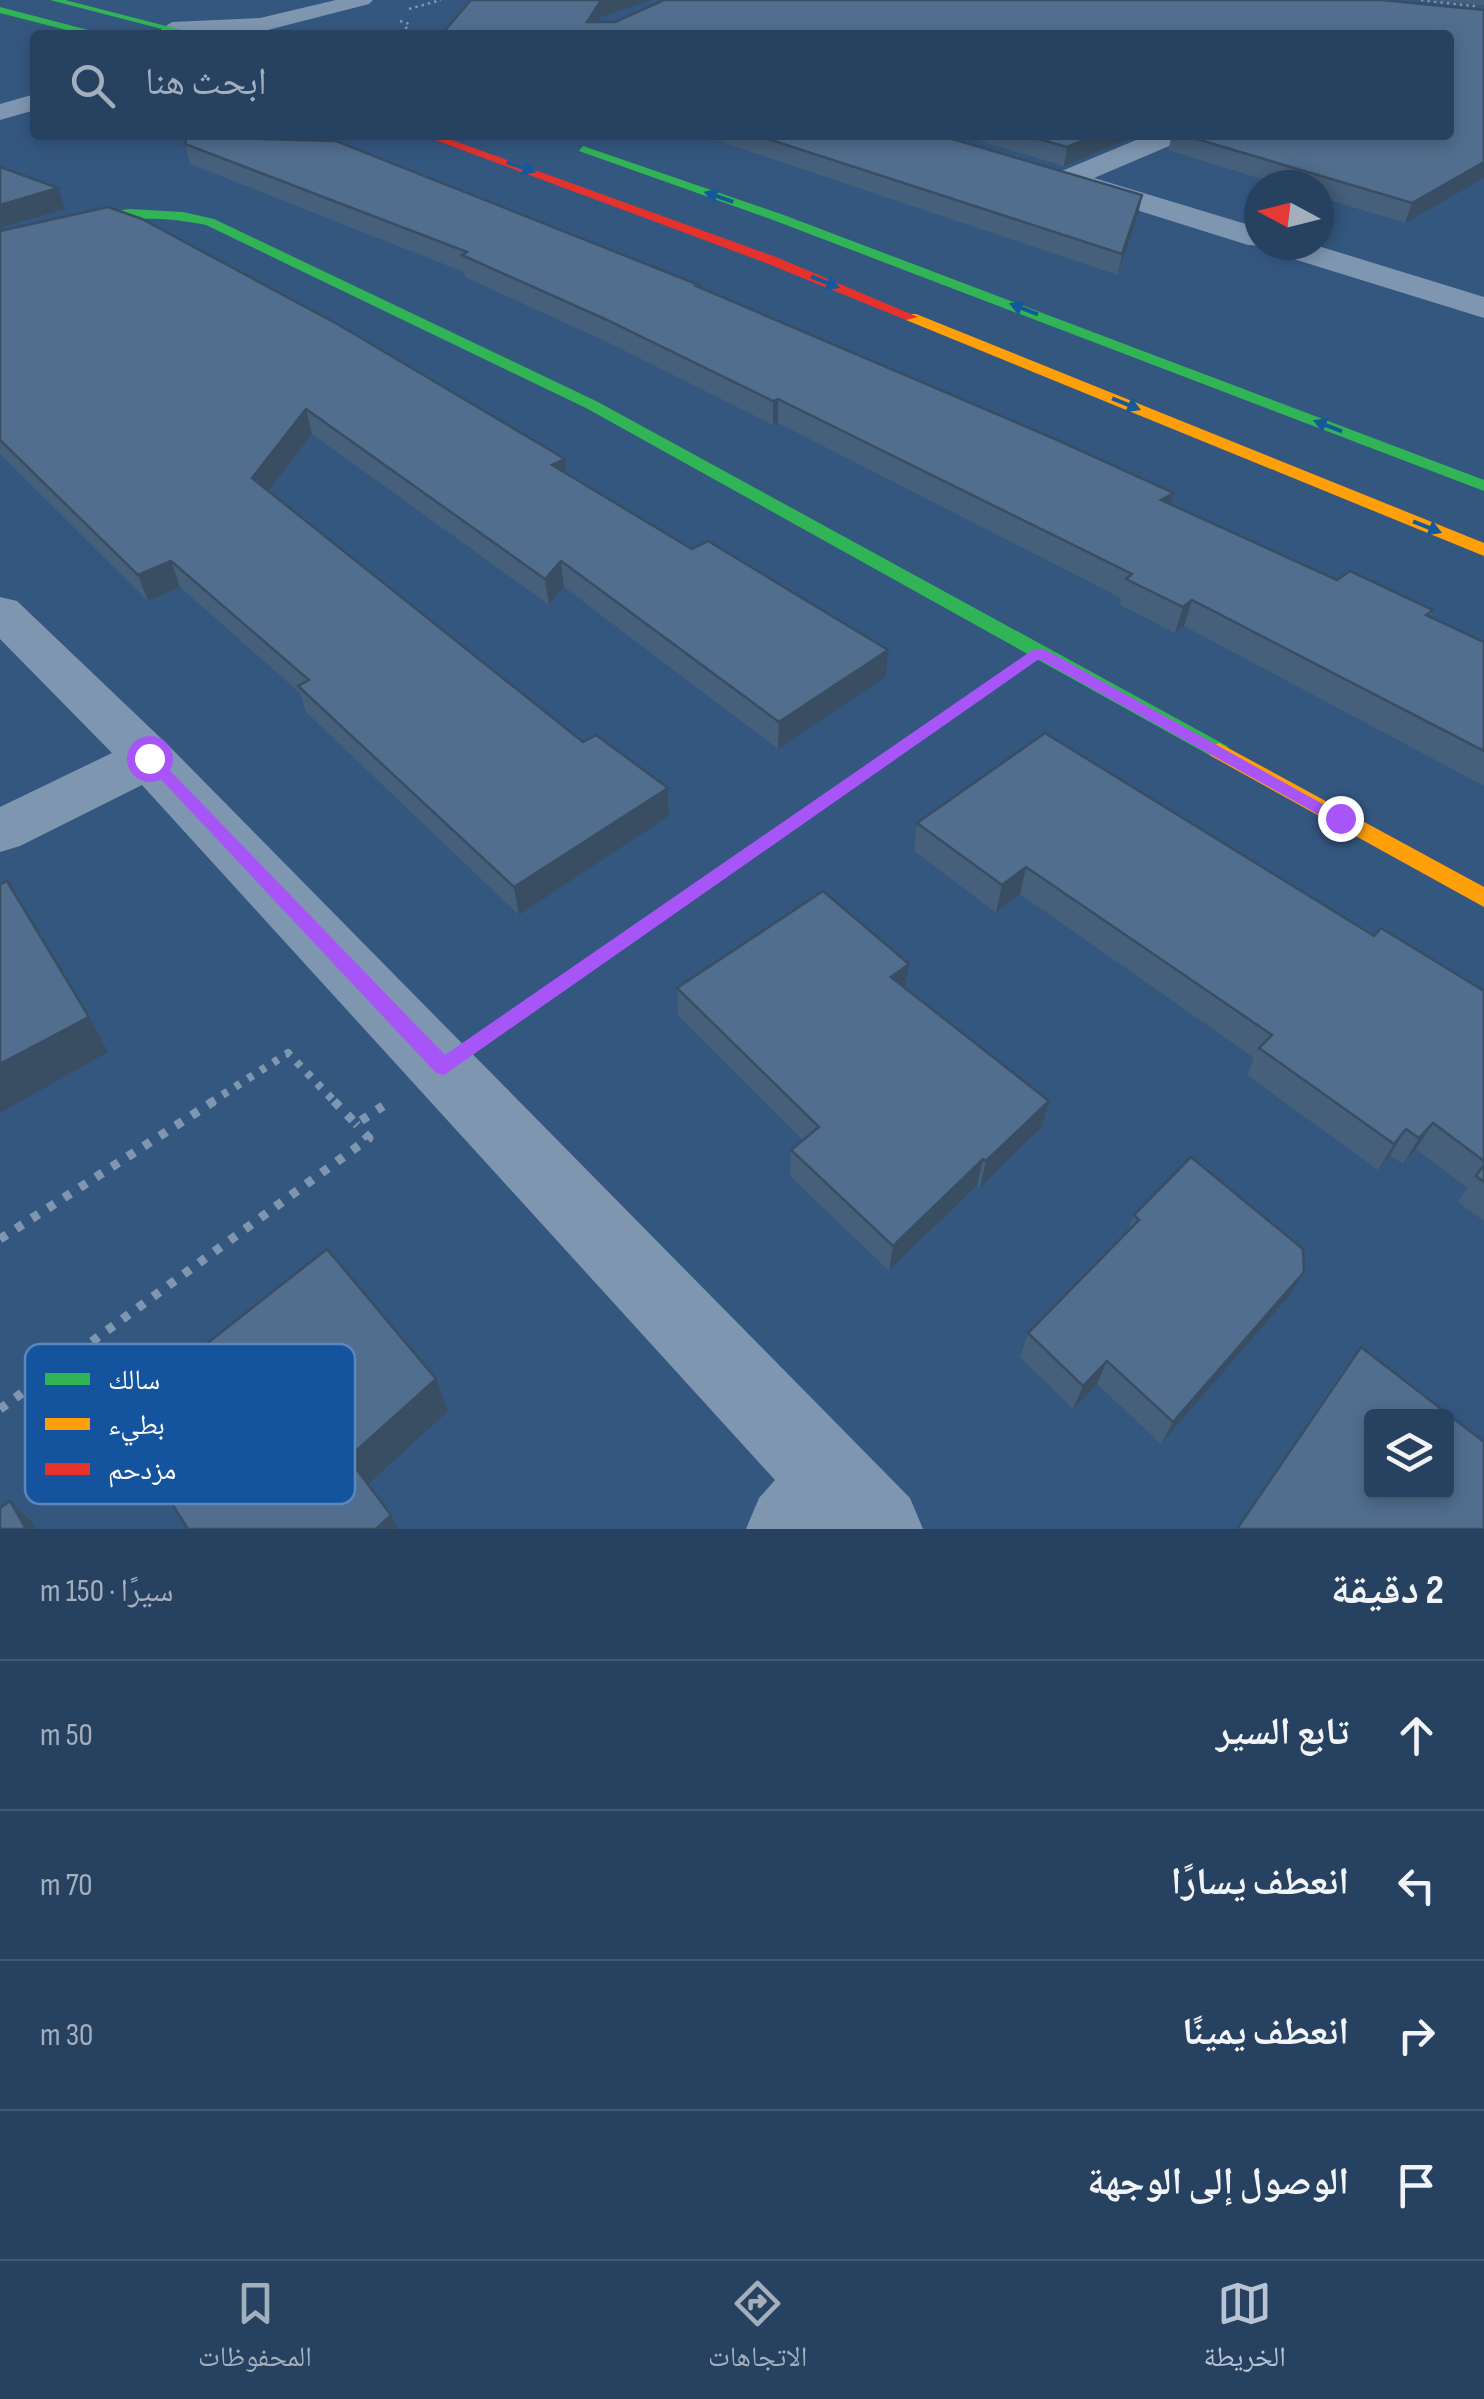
<!DOCTYPE html>
<html lang="ar">
<head>
<meta charset="utf-8">
<style>
  :root { --surface:#274160; --page:#334c69; --text:#f1f3f6; --muted:#a4afbd; --line:#435a75; --accent:#b8c4d3 }
  body { margin:0; font-family:"Sofia Sans Condensed","Noto Naskh Arabic",sans-serif; background:var(--page); color:var(--text); direction:rtl }
  .controls { position:absolute; right:30px; bottom:30px; display:grid; overflow:hidden; border-radius:10px; box-shadow:0 5px 15px #0003 }
  .controls button { width:90px; height:90px; display:grid; place-items:center; padding:0; border:0; border-bottom:2px solid var(--line); background:var(--surface); color:var(--text); font:50px sans-serif }
  .compass { position:absolute; left:1244px; top:170px; width:90px; height:90px; border-radius:50%; background:var(--surface); box-shadow:0 5px 15px #0003; rotate:277deg }
  .stop { position:absolute; width:30px; height:30px; margin:-22px; border:8px solid #a855f7; border-radius:50%; background:#fff }
  .stop.end { background:#a855f7; border-color:#fff; box-shadow:0 2px 10px #0008 }
  .list { margin:0; padding:0; list-style:none }
  h2 { display:flex; justify-content:space-between; align-items:center; height:130px; margin:0; padding:0 40px; font-size:42px }
  h2 small { font-size:32px; font-weight:400; color:var(--muted) }
  .list li { display:grid; grid-template-columns:65px 1fr auto; gap:30px; align-items:center; box-sizing:border-box; height:150px; padding:0 40px; border-top:2px solid var(--line) }
  .list b { display:block; font-size:38px; white-space:nowrap }
  .list em { font-size:32px; font-style:normal; color:var(--muted) }
  .icon { flex:none; width:55px; height:55px; fill:none; stroke:currentColor; stroke-width:2; stroke-linecap:round; stroke-linejoin:round }
  .map { position:relative; flex:none; width:1484px; height:1529px; overflow:hidden; direction:ltr }
  .search { position:absolute; background:var(--surface); box-shadow:0 5px 15px #0003; left:30px; right:30px; top:30px; height:110px; display:flex; align-items:center; gap:25px; box-sizing:border-box; padding:0 35px; border-radius:10px; color:var(--muted); font-size:38px }
  .sheet { height:730px; background:var(--surface) }
  nav { display:flex; justify-content:space-around; align-items:center; box-sizing:border-box; height:140px; border-top:2px solid var(--line); background:var(--surface); font-size:28px; color:var(--muted) }
  nav a { display:grid; justify-items:center; gap:5px }
  nav .on { color:var(--accent) }
  .map>svg:first-child { display:block }
</style>
</head>
<body>
<div class="map">
<svg width="1484" height="1529" viewBox="0 0 1484 1529">
  <rect width="100%" height="100%" fill="#345780"/>
  <g fill="none" stroke-linecap="round" stroke-linejoin="round">
    <g stroke="#7f96b0" stroke-width="2.5" stroke-dasharray="2.5 4" stroke-linecap="butt">
      <path d="M 1421,0 L 1474,6 L 1462,12"/>
      <path d="M 409,9 L 441,0"/>
      <path d="M 400,21 L 409,24 L 401,35"/>
    </g>
    <path stroke="#7f96b0" stroke-width="5" stroke-dasharray="5 6" stroke-linecap="butt" d="M 875,767 L 988,688"/>
    <g stroke="#7f96b0" stroke-width="8" stroke-dasharray="6 9" stroke-linecap="butt">
      <path d="M 498,1030 L 878,765"/>
      <path d="M 210,1103 L 288,1053 L 336,1103"/>
    </g>
    <g stroke="#7f96b0" stroke-width="9" stroke-dasharray="8 11" stroke-linecap="butt">
      <path d="M 334,1101 L 356,1124 L 383,1106"/>
      <path d="M 0,1239 L 214,1101"/>
      <path d="M 0,1409 L 369,1138 L 356,1124"/>
    </g>
    <g fill="#7f96b0" fill-rule="evenodd">
      <path d="M 336,0 L 373,0 L 369,4 L 260,32 L 169,35 L 161,29 L 172,22 L 260,18 Z"/>
      <path d="M 35,94 L 35,110 L 0,120 L 0,104 Z"/>
      <path d="M 1148,135 L 1185,135 L 1181,141 L 1094,178 L 1259,228 L 1259,245 L 1315,245 L 1484,297 L 1484,318 L 1271,252 L 1266,246 L 1248,245 L 1060,186 L 1052,179 L 1057,173 Z"/>
      <path d="M 0,597 L 17,601 L 168,745 L 910,1498 L 923,1529 L 746,1529 L 759,1498 L 775,1480 L 142,785 L 20,846 L 0,852 L 0,807 L 112,753 L 0,639 Z"/>
    </g>
    <g fill="#30b455" fill-rule="evenodd">
      <path d="M 50,0 L 65,0 L 201,35 L 185,35 Z"/>
      <path d="M 0,7 L 92,31 L 94,33 L 86,35 L 0,13 Z"/>
      <path d="M 583,146 L 781,214 L 1484,480 L 1484,491 L 773,220 L 579,151 Z"/>
      <path d="M 130,209 L 183,212 L 214,219 L 598,402 L 1227,746 L 1230,751 L 1227,756 L 1211,756 L 586,408 L 206,225 C 132,209 71,226 0,246 L 0,238 L 78,216 Z"/>
    </g>
    <g fill="#ff9f0a" fill-rule="evenodd">
      <path d="M 906,314 L 916,314 L 1484,543 L 1484,556 L 906,320 Z"/>
      <path d="M 1219,743 L 1484,887 L 1484,907 L 1211,756 L 1208,751 L 1211,746 Z"/>
    </g>
    <path fill="#e5322d" fill-rule="evenodd" d="M 422,135 L 438,135 L 776,257 L 918,317 L 906,320 L 766,263 Z"/>
  </g>
  <g fill="#465f7a">
    <path d="M 471,0 L 651,0 L 601,17 L 598,22 L 615,22 L 664,0 L 1382,0 L 1484,10 L 1484,178 L 1405,223 L 1319,197 L 1319,185 L 1281,185 L 1168,150 L 1172,135 L 1449,135 L 1449,35 L 441,35 Z"/>
    <path d="M 1426,0 L 1484,0 L 1484,5 Z"/>
    <path d="M 700,135 L 939,135 L 1138,215 L 1118,275 Z"/>
    <path d="M 960,135 L 1138,135 L 1064,166 Z"/>
    <path d="M 185,144 L 699,288 L 1337,580 L 1433,610 L 1430,617 L 1484,642 L 1484,786 L 1184,626 L 1175,633 L 1120,605 L 1121,598 L 778,423 L 773,425 L 609,343 L 465,277 L 464,272 L 190,164 Z"/>
    <path d="M 0,231 L 566,473 L 692,549 L 888,650 L 886,677 L 778,749 L 564,587 L 549,605 L 312,434 L 268,491 L 583,742 L 668,788 L 669,816 L 519,915 L 306,712 L 300,693 L 180,587 L 148,601 L 0,454 Z"/>
    <path d="M 917,823 L 1374,936 L 1484,991 L 1484,1221 L 1458,1202 L 1467,1188 L 1416,1149 L 1403,1164 L 1390,1155 L 1378,1170 L 1247,1075 L 1254,1058 L 1020,894 L 996,913 L 914,851 Z"/>
    <path d="M 909,964 L 906,988 L 1041,1128 L 980,1187 L 977,1185 L 889,1271 L 790,1176 L 791,1150 L 803,1140 L 678,1015 L 677,988 Z"/>
    <path d="M 1134,1215 L 1289,1296 L 1161,1444 L 1097,1384 L 1073,1409 L 1020,1357 L 1028,1333 L 1127,1232 Z"/>
    <path d="M 1361,1347 L 1484,1529 L 1236,1529 L 1343,1370 Z"/>
  </g>
  <g fill="#394d63">
    <path d="M 605,0 L 651,0 L 601,17 L 590,35 L 587,22 L 600,2 Z"/>
    <path d="M 1096,135 L 1138,135 L 1064,166 L 1067,147 Z"/>
    <path d="M 1484,162 L 1484,178 L 1405,223 L 1412,203 Z"/>
    <path d="M 58,188 L 65,209 L 0,228 L 0,205 Z"/>
    <path d="M 1142,195 L 1138,215 L 1118,275 L 1122,254 Z"/>
    <path d="M 778,399 L 778,423 L 773,425 L 773,401 Z"/>
    <path d="M 306,409 L 312,434 L 259,503 L 252,478 Z"/>
    <path d="M 565,459 L 567,484 L 552,465 Z"/>
    <path d="M 1174,493 L 1167,518 L 1161,500 Z"/>
    <path d="M 171,561 L 180,587 L 148,601 L 138,575 Z"/>
    <path d="M 561,561 L 564,587 L 549,605 L 545,579 Z"/>
    <path d="M 1192,600 L 1184,626 L 1175,633 L 1183,607 Z"/>
    <path d="M 888,650 L 886,677 L 778,749 L 779,722 Z"/>
    <path d="M 668,788 L 669,816 L 519,915 L 514,887 Z"/>
    <path d="M 1026,867 L 1020,894 L 996,913 L 1002,885 Z"/>
    <path d="M 909,964 L 905,991 L 891,977 Z"/>
    <path d="M 89,1017 L 108,1052 L 0,1113 L 0,1064 Z"/>
    <path d="M 1049,1101 L 1041,1128 L 980,1187 L 986,1161 Z"/>
    <path d="M 1433,1123 L 1416,1149 L 1403,1164 L 1419,1138 Z"/>
    <path d="M 1406,1129 L 1390,1155 L 1378,1170 L 1394,1144 Z"/>
    <path d="M 983,1159 L 977,1185 L 889,1271 L 893,1246 Z"/>
    <path d="M 1304,1272 L 1289,1296 L 1161,1444 L 1173,1422 Z"/>
    <path d="M 1107,1361 L 1097,1384 L 1073,1409 L 1083,1386 Z"/>
    <path d="M 436,1379 L 448,1411 L 364,1488 L 348,1458 Z"/>
    <path d="M 10,1501 L 32,1522 L 36,1529 L 26,1529 Z"/>
    <path d="M 391,1515 L 398,1529 L 376,1529 Z"/>
  </g>
  <g fill="#516e8e" stroke="#394d63" stroke-width="2.5" fill-rule="evenodd">
    <path d="M 471,0 L 605,0 L 600,2 L 587,22 L 615,22 L 664,0 L 1382,0 L 1484,10 L 1484,162 L 1412,203 L 1183,135 L 1449,135 L 1449,35 L 441,35 Z"/>
    <path d="M 756,135 L 939,135 L 1142,195 L 1122,254 Z"/>
    <path d="M 1025,135 L 1096,135 L 1067,147 Z"/>
    <path d="M 187,137 L 336,141 L 699,285 L 696,286 L 1055,439 L 1174,493 L 1161,500 L 1337,580 L 1350,571 L 1433,610 L 1426,615 L 1484,642 L 1484,751 L 1192,600 L 1183,607 L 1126,579 L 1132,574 L 778,399 L 773,401 L 607,320 L 462,255 L 467,252 L 185,144 Z"/>
    <path d="M 0,167 L 58,188 L 0,205 Z"/>
    <path d="M 108,207 L 142,219 L 339,325 L 565,459 L 552,465 L 692,549 L 708,541 L 888,650 L 779,722 L 561,561 L 545,579 L 306,409 L 252,478 L 583,742 L 596,735 L 668,788 L 514,887 L 298,686 L 309,680 L 171,561 L 138,575 L 0,440 L 0,231 Z"/>
    <path d="M 1045,733 L 1374,936 L 1381,928 L 1484,991 L 1484,1161 L 1433,1123 L 1419,1138 L 1406,1129 L 1394,1144 L 1259,1048 L 1272,1035 L 1026,867 L 1002,885 L 917,823 Z"/>
    <path d="M 7,881 L 89,1017 L 0,1064 L 0,884 Z"/>
    <path d="M 823,891 L 909,964 L 891,977 L 1049,1101 L 986,1161 L 983,1159 L 893,1246 L 791,1150 L 819,1127 L 677,988 Z"/>
    <path d="M 1191,1157 L 1303,1249 L 1304,1272 L 1173,1422 L 1107,1361 L 1083,1386 L 1028,1333 L 1139,1220 L 1134,1215 Z"/>
    <path d="M 1484,1165 L 1484,1182 L 1476,1176 Z"/>
    <path d="M 327,1249 L 436,1379 L 348,1458 L 391,1515 L 376,1529 L 188,1529 L 116,1415 Z"/>
    <path d="M 1361,1347 L 1484,1442 L 1484,1529 L 1237,1529 ZM 1372,1416 L 1446,1416 L 1446,1492 L 1372,1492 Z"/>
    <path d="M 10,1501 L 26,1529 L 0,1529 L 0,1508 Z"/>
  </g>
  <defs><path id="oneway-solid" d="M-6-.8H1V-3.2L6.5 0L1 3.2V.8H-6Z" transform="scale(2.5)"/></defs>
  <g fill="#15599b">
    <use href="#oneway-solid" transform="translate(521 167) rotate(19)"/>
    <use href="#oneway-solid" transform="translate(719 197) rotate(-161)"/>
    <use href="#oneway-solid" transform="translate(825 282) rotate(22)"/>
    <use href="#oneway-solid" transform="translate(1024 309) rotate(-159)"/>
    <use href="#oneway-solid" transform="translate(1126 404) rotate(22)"/>
    <use href="#oneway-solid" transform="translate(1328 426) rotate(-159)"/>
    <use href="#oneway-solid" transform="translate(1427 527) rotate(22)"/>
  </g>
  <path fill="#a855f7" d="M 1034,649 L 1044,649 L 1348,818 L 1346,823 L 1334,823 L 1039,659 L 444,1075 L 436,1073 L 141,758 L 143,754 L 154,754 L 445,1055 Z"/>
  <rect x="25" y="1344" width="330" height="160" rx="15" fill="#14549f" stroke="#5a87bc" stroke-width="2.5"/>
  <rect x="45" y="1373" width="45" height="12" fill="#30b455"/>
  <rect x="45" y="1418" width="45" height="12" fill="#ff9f0a"/>
  <rect x="45" y="1463" width="45" height="12" fill="#e5322d"/>
  <g font-size="28" fill="#fff">
    <text x="108" y="1389">سالك</text>
    <text x="108" y="1434">بطيء</text>
    <text x="108" y="1479">مزدحم</text>
  </g>
</svg>
<div class="controls">
<button><svg class="icon" aria-label="layers" viewBox="0 0 24 24"><path d="M12 4l9 5-9 5-9-5zM3 14l9 5 9-5"/></svg></button>
</div>
<svg class="compass" viewBox="-18 -18 36 36"><path d="M0-13l5 13h-10z" fill="#e53935"/><path d="M0 13l5-13h-10z" fill="#a4afbd"/></svg>
<div class="stop" style="left:149px;top:758px"></div>
<div class="stop end" style="left:1340px;top:818px"></div>
<div class="search"><svg class="icon" aria-label="search" viewBox="0 0 24 24"><circle cx="10" cy="10" r="6"/><path d="M15 15l6 6"/></svg>ابحث هنا</div>
</div>
<section class="sheet">
<h2>2 دقيقة<small>سيرًا · 150 m</small></h2>
<ul class="list">
<li><svg class="icon" aria-label="ahead" viewBox="0 0 24 24"><path d="M12 20V5M6 11l6-6 6 6"/></svg><div><b>تابع السير</b></div><em>50 m</em></li>
<li><svg class="icon" aria-label="left" viewBox="0 0 24 24"><path d="M17 20v-9H6M10 6l-5 5 5 5"/></svg><div><b>انعطف يسارًا</b></div><em>70 m</em></li>
<li><svg class="icon" aria-label="right" viewBox="0 0 24 24"><path d="M7 20v-9h11M14 6l5 5-5 5"/></svg><div><b>انعطف يمينًا</b></div><em>30 m</em></li>
<li><svg class="icon" aria-label="arrive" viewBox="0 0 24 24"><path d="M6 21V4h12l-3 4 3 4H6"/></svg><div><b>الوصول إلى الوجهة</b></div></li>
</ul>
</section>
<nav>
<a class="on"><svg class="icon" aria-label="map" viewBox="0 0 24 24"><path d="M3 6l6-2 6 2 6-2v14l-6 2-6-2-6 2zM9 4v14M15 6v14"/></svg>الخريطة</a>
<a><svg class="icon" aria-label="directions" viewBox="0 0 24 24"><path d="M12 3l9 9-9 9-9-9zM9 14v-3h6M13 9l2 2-2 2"/></svg>الاتجاهات</a>
<a><svg class="icon" aria-label="saved" viewBox="0 0 24 24"><path d="M7 4h10v16l-5-4-5 4z"/></svg>المحفوظات</a>
</nav>
</body>
</html>
